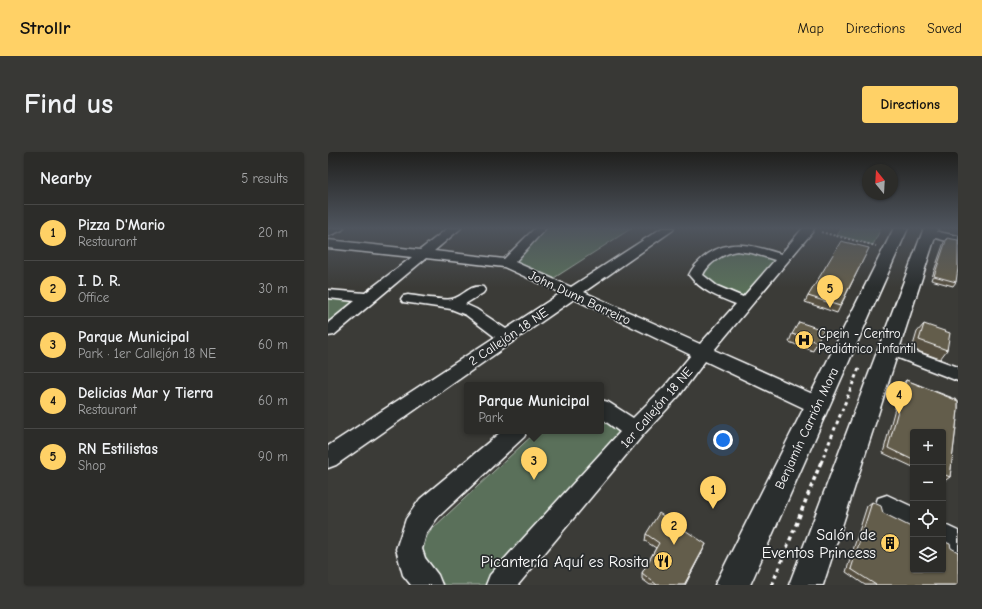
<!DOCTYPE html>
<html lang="en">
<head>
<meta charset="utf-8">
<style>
  :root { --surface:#2c2c29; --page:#383835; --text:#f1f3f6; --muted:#a6a7a8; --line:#484846; --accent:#ffd166 }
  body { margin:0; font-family:"Comic Neue",sans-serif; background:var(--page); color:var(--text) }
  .controls { position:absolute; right:12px; bottom:12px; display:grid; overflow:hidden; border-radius:4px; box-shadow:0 1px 3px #0004 }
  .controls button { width:36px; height:36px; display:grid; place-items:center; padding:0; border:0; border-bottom:1px solid var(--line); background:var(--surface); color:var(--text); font:20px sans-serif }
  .compass { position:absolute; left:534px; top:12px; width:36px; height:36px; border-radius:50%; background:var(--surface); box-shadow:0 1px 3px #0004; rotate:342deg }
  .you { position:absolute; left:395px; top:288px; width:14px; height:14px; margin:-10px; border:3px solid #fff; border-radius:50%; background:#1a73e8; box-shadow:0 0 0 6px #1a73e833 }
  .badge { display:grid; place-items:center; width:26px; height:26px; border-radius:50%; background:var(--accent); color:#111; font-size:13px; font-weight:700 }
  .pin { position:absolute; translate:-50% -33px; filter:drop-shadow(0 1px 2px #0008) }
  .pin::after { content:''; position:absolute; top:21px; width:14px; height:12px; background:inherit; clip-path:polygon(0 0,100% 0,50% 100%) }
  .popup { position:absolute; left:136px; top:230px; width:140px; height:52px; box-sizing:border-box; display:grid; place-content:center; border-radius:4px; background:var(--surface); filter:drop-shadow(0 1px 3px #0005); font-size:13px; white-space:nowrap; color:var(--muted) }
  .popup b { font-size:15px; color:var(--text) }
  .popup::after { content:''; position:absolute; left:50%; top:100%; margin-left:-8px; border:8px solid transparent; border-top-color:var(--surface) }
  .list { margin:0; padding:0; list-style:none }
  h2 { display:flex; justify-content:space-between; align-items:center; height:52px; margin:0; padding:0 16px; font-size:17px }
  h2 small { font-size:13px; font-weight:400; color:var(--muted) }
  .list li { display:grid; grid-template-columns:26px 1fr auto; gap:12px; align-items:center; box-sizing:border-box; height:56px; padding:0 16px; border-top:1px solid var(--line) }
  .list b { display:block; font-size:15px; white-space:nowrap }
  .list p { margin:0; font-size:13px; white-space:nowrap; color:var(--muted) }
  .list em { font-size:13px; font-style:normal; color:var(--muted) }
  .icon { flex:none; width:22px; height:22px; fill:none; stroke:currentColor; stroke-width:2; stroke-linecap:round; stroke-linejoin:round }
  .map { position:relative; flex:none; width:630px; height:433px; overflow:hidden; border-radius:4px }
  header { display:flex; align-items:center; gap:24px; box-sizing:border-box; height:56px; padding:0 20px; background:var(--accent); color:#111 }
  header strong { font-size:19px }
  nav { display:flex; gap:22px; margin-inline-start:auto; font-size:14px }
  .intro { display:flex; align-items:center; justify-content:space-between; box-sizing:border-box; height:96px; padding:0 24px }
  h1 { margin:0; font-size:28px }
  .button { padding:10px 18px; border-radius:4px; background:var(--accent); color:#111; font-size:14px; font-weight:700 }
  main { display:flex; gap:24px; padding:0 24px }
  aside { flex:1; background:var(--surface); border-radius:4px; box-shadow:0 1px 3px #0004 }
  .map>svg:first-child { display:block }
</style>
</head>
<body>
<header>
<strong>Strollr</strong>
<nav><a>Map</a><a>Directions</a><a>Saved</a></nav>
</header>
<div class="intro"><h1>Find us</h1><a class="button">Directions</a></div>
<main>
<aside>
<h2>Nearby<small>5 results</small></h2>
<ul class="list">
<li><span class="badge">1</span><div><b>Pizza D'Mario</b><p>Restaurant</p></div><em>20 m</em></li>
<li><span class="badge">2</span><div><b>I. D. R.</b><p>Office</p></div><em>30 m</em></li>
<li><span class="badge">3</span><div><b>Parque Municipal</b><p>Park · 1er Callejón 18 NE</p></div><em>60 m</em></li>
<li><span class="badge">4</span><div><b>Delicias Mar y Tierra</b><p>Restaurant</p></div><em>60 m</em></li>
<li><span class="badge">5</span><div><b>RN Estilistas</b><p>Shop</p></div><em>90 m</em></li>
</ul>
</aside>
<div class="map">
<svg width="630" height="433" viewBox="0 0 630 433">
  <rect width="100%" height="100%" fill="#3b3b37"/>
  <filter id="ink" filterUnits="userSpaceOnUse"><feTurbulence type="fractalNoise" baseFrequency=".025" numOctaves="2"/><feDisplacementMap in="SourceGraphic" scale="8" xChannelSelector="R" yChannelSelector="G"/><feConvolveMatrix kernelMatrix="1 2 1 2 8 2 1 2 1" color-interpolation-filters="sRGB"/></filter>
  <g filter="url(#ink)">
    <g fill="#5a6f5a" stroke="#acb7ac">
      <path d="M 218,76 L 304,76 L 226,126 L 187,109 Z"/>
      <path d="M 514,76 L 553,76 L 545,93 L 509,83 Z"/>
      <path d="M 413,97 L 450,107 L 416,148 L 376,128 L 373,120 L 396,101 Z"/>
      <path d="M 0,145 L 28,148 L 0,171 Z"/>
      <path d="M 273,263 L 299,279 L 161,433 L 116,433 L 99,408 L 93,393 L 104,377 L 209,279 L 273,279 Z"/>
    </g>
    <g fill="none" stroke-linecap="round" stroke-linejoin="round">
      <g stroke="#fff" stroke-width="3">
        <g id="street">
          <path d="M 2,76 L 16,76 L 14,78 L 0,84 L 0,77 Z"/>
          <path d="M 120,76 L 133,76 L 106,99 L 176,107 L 207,76 L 218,76 L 187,110 L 243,135 L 334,76 L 346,76 L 345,78 L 256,140 L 372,192 L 408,152 C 390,145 373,139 361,123 C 365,114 372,108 380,102 C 404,86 427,94 453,102 L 475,76 L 486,76 L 485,79 L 386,198 L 496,247 L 499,253 L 496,259 L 489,261 L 482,259 L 377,209 L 351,244 L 314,284 L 190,433 L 158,433 L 162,423 L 292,280 L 273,266 L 273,248 L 280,250 L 305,266 L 337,234 L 363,203 L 246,147 L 8,313 L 0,316 L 0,294 L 167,185 L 138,163 L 123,157 L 75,150 L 73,147 L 75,144 L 80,143 C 89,144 117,149 124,147 C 136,144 142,132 155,135 L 157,138 L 155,141 L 137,152 L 148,157 L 178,177 L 233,141 L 176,115 L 98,106 L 6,183 L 0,184 L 0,171 L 27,149 L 0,146 L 0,138 L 37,141 L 84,105 L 0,96 L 0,88 L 92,98 ZM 409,99 L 424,101 L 447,108 L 415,145 L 389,134 L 375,123 C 380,111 396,101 409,99 Z"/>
          <path d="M 601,78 L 630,84 L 630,92 L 597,83 L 595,81 L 597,79 Z"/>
          <path d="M 561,190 L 630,215 L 630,229 L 555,200 L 552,196 L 555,192 Z"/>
          <path d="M 174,279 L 199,279 L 196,285 L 110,365 L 98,382 L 94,397 L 97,406 L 110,423 L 114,433 L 83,433 L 75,423 L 68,397 L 78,367 L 92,347 Z"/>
          <path d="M 559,343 L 585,355 L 585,382 L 550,364 L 547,355 L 550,346 Z"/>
          <path d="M 615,372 L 630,379 L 630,406 L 615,399 Z"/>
        </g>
      </g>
      <g stroke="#fff" stroke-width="3">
        <g id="secondary">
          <path d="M 566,76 L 580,76 L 422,433 L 387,433 Z"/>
          <path d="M 596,76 L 610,76 L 495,433 L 461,433 Z"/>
        </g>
      </g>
      <path stroke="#fff" stroke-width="2" stroke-dasharray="2 2" stroke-linecap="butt" d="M 493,80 L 548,94"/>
      <path stroke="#fff" stroke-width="3" stroke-dasharray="3.5 3.5" stroke-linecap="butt" d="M 493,311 L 531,216"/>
      <path stroke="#fff" stroke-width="3.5" stroke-dasharray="4 4" stroke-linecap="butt" d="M 444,433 L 493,310"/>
      <use href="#street" fill="#2a2d2e" fill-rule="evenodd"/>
      <use href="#secondary" fill="#2a2d2e" fill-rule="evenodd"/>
    </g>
    <g fill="#565041" stroke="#fff">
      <path d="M 619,86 L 628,130 L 625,134 L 603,128 L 616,90 Z"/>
      <path d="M 541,96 L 509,161 L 477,150 L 480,144 Z"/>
      <path d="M 596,172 L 619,198 L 612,207 L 584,197 L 589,180 Z"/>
      <path d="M 464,182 L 489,190 L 485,199 L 461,190 Z"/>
      <path d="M 578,228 L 630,248 L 630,258 L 622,325 L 615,330 L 615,280 L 585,280 L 585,315 L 555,301 L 573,234 Z"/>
      <path d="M 544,350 L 555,361 L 630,433 L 537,433 L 518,420 L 539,354 Z"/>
      <path d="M 318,382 L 375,398 L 357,433 L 322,433 L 314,427 L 314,421 L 328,396 L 317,389 Z"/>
    </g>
    <path fill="#464135" stroke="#fff" d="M 378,392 L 375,398 L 357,433 L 356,433 Z"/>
    <g fill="#645d4c" stroke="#fff">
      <path d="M 619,86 L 630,88 L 630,116 L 628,130 L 606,124 Z"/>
      <path d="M 513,89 L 541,96 L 512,154 L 480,144 Z"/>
      <path d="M 471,170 L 495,178 L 489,190 L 464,182 Z"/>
      <path d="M 596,172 L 622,181 L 619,198 L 591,188 Z"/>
      <path d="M 578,228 L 630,249 L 630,258 L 622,325 L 615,322 L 615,280 L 585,280 L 585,308 L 560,296 Z"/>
      <path d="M 544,350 L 553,354 L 555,361 L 585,376 L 585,418 L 615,418 L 615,389 L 622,392 L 623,396 L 630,400 L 630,433 L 548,433 L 523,417 Z"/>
      <path d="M 331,361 L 378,392 L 356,433 L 329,433 L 314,421 L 331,391 L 318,382 Z"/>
    </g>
  </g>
  <linearGradient id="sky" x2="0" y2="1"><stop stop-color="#20201e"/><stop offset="0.56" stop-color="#4f555e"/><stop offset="1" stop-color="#4f555e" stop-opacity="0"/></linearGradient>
  <rect width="630" height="136" fill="url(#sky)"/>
  <defs>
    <g id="hospital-disc" transform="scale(1)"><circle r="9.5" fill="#ffd166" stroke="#2a2d2e"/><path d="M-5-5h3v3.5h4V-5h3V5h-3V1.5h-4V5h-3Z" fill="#111"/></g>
    <g id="building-disc" transform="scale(1)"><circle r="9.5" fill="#ffd166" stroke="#2a2d2e"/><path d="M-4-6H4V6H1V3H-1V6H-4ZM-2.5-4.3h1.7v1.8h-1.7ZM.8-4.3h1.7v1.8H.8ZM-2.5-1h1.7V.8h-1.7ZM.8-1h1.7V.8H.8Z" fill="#111"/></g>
    <g id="restaurant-disc" transform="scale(1)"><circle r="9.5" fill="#ffd166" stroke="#2a2d2e"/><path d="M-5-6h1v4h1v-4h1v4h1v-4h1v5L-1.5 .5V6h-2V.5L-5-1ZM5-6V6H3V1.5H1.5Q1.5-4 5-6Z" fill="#111"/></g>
  </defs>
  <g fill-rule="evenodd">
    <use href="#hospital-disc" x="476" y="188"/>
    <use href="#building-disc" x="562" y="391"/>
    <use href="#restaurant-disc" x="335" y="409"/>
  </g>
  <g text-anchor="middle" stroke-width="3.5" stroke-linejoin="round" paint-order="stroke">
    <g font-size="13" fill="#fff" stroke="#2a2d2e">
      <text transform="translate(252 145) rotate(25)" y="5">John Dunn Barreiro</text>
      <text transform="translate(180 184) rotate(-34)" y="5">2 Callejón 18 NE</text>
      <text transform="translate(328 255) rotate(-49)" y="5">1er Callejón 18 NE</text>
      <text transform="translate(478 276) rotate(-65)" y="5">Benjamín Carrión Mora</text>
    </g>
    <g font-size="13" fill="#fff" stroke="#2a2d2e" text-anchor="start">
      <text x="490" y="186">Cpein - Centro<tspan x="490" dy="15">Pediátrico Infantil</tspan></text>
    </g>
    <g font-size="16" fill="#fff" stroke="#2a2d2e" text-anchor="end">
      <text x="548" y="388">Salón de<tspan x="548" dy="18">Eventos Princess</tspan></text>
      <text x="321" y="415">Picantería Aquí es Rosita</text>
    </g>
  </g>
</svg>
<div class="controls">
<button>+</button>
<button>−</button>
<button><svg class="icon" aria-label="locate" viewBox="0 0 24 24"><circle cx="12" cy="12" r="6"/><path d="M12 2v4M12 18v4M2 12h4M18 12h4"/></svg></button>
<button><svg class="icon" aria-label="layers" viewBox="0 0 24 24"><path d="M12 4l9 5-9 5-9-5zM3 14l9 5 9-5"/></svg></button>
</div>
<svg class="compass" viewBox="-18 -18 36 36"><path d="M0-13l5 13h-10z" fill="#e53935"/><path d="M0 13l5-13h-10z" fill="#a6a7a8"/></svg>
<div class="you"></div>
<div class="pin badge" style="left:385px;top:357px">1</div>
<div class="pin badge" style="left:346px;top:393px">2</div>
<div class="pin badge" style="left:206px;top:328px">3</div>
<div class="popup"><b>Parque Municipal</b>Park</div>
<div class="pin badge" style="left:571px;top:262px">4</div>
<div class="pin badge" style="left:502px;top:156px">5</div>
</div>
</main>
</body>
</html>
